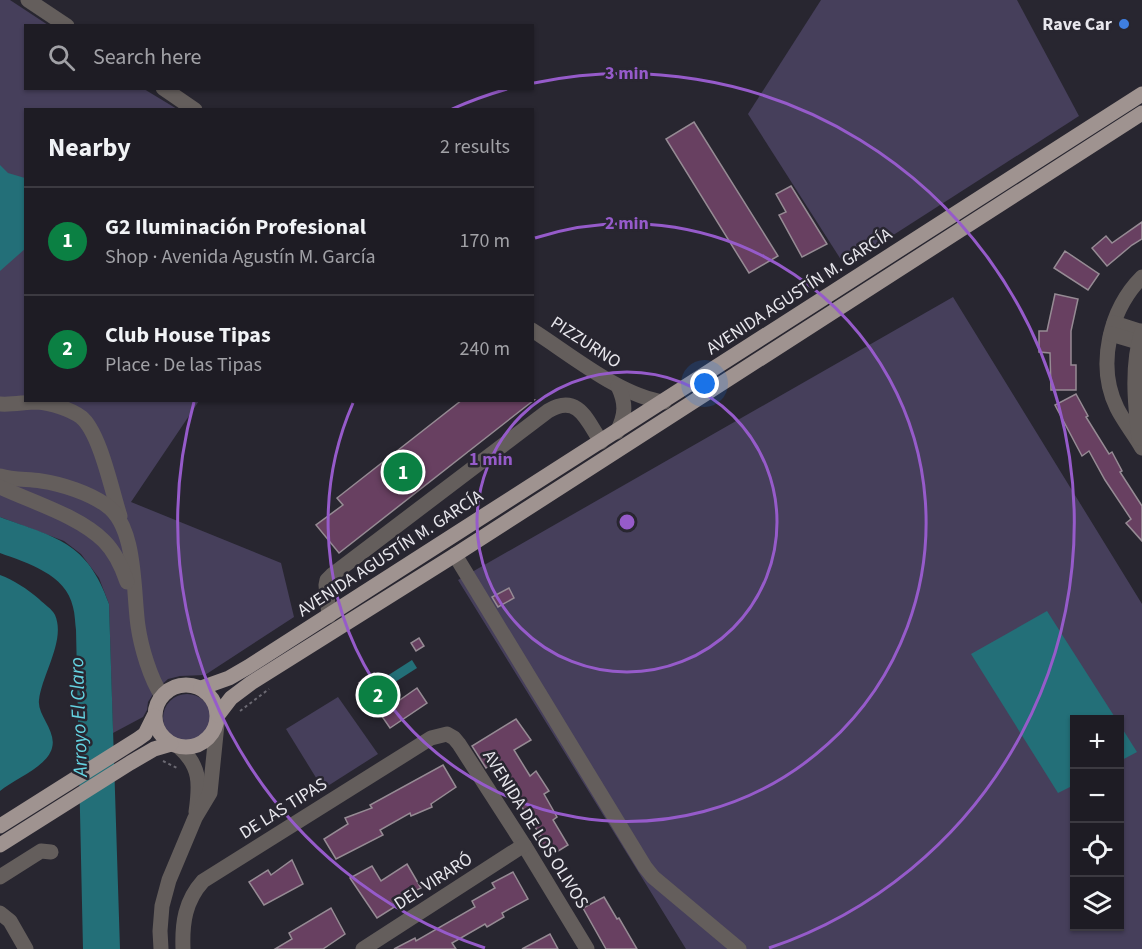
<!DOCTYPE html>
<html lang="en">
<head>
<meta charset="utf-8">
<style>
  :root { --surface:#1e1c24; --page:#26252c; --text:#f1f3f6; --muted:#a1a1a6; --line:#3c3a41; --accent:#0b8043 }
  body { margin:0; font-family:"Source Sans 3",sans-serif; background:var(--page); color:var(--text) }
  .controls { position:absolute; right:18px; bottom:18px; display:grid; overflow:hidden; border-radius:0px; box-shadow:0 2px 4px #0004 }
  .controls button { width:54px; height:54px; display:grid; place-items:center; padding:0; border:0; border-bottom:2px solid var(--line); background:var(--surface); color:var(--text); font:30px sans-serif }
  .you { position:absolute; left:705px; top:384px; width:21px; height:21px; margin:-15px; border:4px solid #fff; border-radius:50%; background:#1a73e8; box-shadow:0 0 0 9px #1a73e833 }
  .badge { display:grid; place-items:center; width:39px; height:39px; border-radius:50%; background:var(--accent); color:#fff; font-size:20px; font-weight:700 }
  .pin { position:absolute; translate:-50% -50%; border:3px solid #fff; box-shadow:0 2px 6px #0006 }
  .list { margin:0; padding:0; list-style:none }
  h2 { display:flex; justify-content:space-between; align-items:center; height:78px; margin:0; padding:0 24px; font-size:26px }
  h2 small { font-size:20px; font-weight:400; color:var(--muted) }
  .list li { display:grid; grid-template-columns:39px 1fr auto; gap:18px; align-items:center; box-sizing:border-box; height:108px; padding:0 24px; border-top:2px solid var(--line) }
  .list b { display:block; font-size:22px; white-space:nowrap }
  .list p { margin:0; font-size:20px; white-space:nowrap; color:var(--muted) }
  .list em { font-size:20px; font-style:normal; color:var(--muted) }
  .icon { flex:none; width:33px; height:33px; fill:none; stroke:currentColor; stroke-width:2; stroke-linecap:round; stroke-linejoin:round }
  .map { position:relative; flex:none; width:1142px; height:949px; overflow:hidden }
  .search { position:absolute; background:var(--surface); box-shadow:0 2px 4px #0004; left:24px; top:24px; width:510px; height:66px; display:flex; align-items:center; gap:15px; box-sizing:border-box; padding:0 21px; border-radius:0px; color:var(--muted); font-size:22px }
  .panel { position:absolute; background:var(--surface); box-shadow:0 2px 4px #0004; left:24px; top:108px; width:510px; height:294px; border-radius:0px }
  .map>svg:first-child { display:block }
</style>
</head>
<body>
<div class="map">
<svg width="1142" height="949" viewBox="0 0 1142 949">
  <rect width="100%" height="100%" fill="#282630"/>
  <g fill="#463f5b" fill-rule="evenodd">
    <path d="M 0,0 L 10,0 L 48,25 L 26,26 L 26,88 L 144,89 L 177,109 L 26,110 L 26,400 L 199,401 L 131,502 L 281,563 L 294,617 L 205,675 L 180,676 L 168,679 L 155,691 L 148,702 L 147,710 L 143,717 L 113,733 L 109,604 L 99,578 L 81,554 L 64,541 L 0,517 Z"/>
    <path d="M 821,0 L 1017,0 L 1079,116 L 845,266 L 748,114 Z"/>
    <path d="M 953,297 L 1142,604 L 1142,949 L 686,949 L 458,580 ZM 1074,720 L 1120,720 L 1120,926 L 1074,926 Z"/>
    <circle cx="187" cy="718" r="24"/>
    <path d="M 338,697 L 378,754 L 323,789 L 286,729 Z"/>
  </g>
  <g fill="#236f78">
    <path d="M 0,165 L 8,173 L 25,178 L 26,248 L 0,271 Z"/>
    <path d="M 0,517 C 56,538 87,541 109,604 L 120,949 L 83,949 L 76,630 C 75,623 75,614 73,607 C 66,574 27,563 0,553 Z"/>
    <path d="M 0,575 C 14,580 27,589 39,599 C 44,604 52,609 55,615 C 66,640 42,674 39,700 C 37,715 57,731 52,748 C 47,767 14,779 0,791 Z"/>
    <path d="M 1047,611 L 1116,719 L 1074,720 L 1074,785 L 1058,793 L 971,654 Z"/>
    <path d="M 412,660 L 417,668 L 392,684 L 387,676 Z"/>
    <path d="M 1120,725 L 1137,752 L 1120,761 Z"/>
  </g>
  <g fill="#684061" stroke="#968b94" stroke-width="1.5">
    <path d="M 694,122 L 778,256 L 749,273 L 666,139 Z"/>
    <path d="M 791,186 L 827,244 L 802,257 L 779,215 L 786,212 L 776,194 Z"/>
    <path d="M 1142,222 L 1142,239 L 1132,245 L 1107,266 L 1092,248 L 1106,236 L 1112,243 Z"/>
    <path d="M 1065,251 L 1099,274 L 1088,290 L 1054,268 Z"/>
    <path d="M 1055,294 L 1078,299 L 1071,331 L 1071,365 L 1076,365 L 1076,390 L 1051,390 L 1050,353 L 1039,352 L 1039,331 L 1047,331 Z"/>
    <path d="M 1076,394 L 1088,416 L 1086,417 L 1109,454 L 1112,452 L 1122,471 L 1120,472 L 1142,506 L 1142,541 L 1126,523 L 1131,519 L 1105,480 L 1089,451 L 1082,456 L 1055,405 Z"/>
    <path d="M 462,400 L 534,400 L 339,553 L 316,525 L 343,505 L 337,498 Z"/>
    <path d="M 509,588 L 514,598 L 498,607 L 492,597 Z"/>
    <path d="M 419,638 L 424,646 L 416,651 L 411,643 Z"/>
    <path d="M 374,673 L 394,704 L 417,688 L 427,703 L 390,728 L 359,683 Z"/>
    <path d="M 516,719 L 531,740 L 514,750 L 530,776 L 536,771 L 549,791 L 544,794 L 557,817 L 553,820 L 568,845 L 547,858 L 537,838 L 541,836 L 506,783 L 503,784 L 492,764 L 486,768 L 472,746 Z"/>
    <path d="M 443,765 L 456,787 L 431,804 L 432,807 L 411,816 L 410,813 L 380,830 L 383,835 L 336,859 L 324,839 L 348,824 L 345,818 L 372,808 L 370,805 Z"/>
    <path d="M 292,860 L 303,884 L 264,905 L 249,882 L 268,870 L 271,875 Z"/>
    <path d="M 407,864 L 421,888 L 393,901 L 396,906 L 377,918 L 350,878 L 372,866 L 381,881 Z"/>
    <path d="M 513,872 L 528,899 L 502,913 L 504,917 L 487,927 L 485,924 L 452,943 L 456,949 L 394,949 L 415,938 L 416,941 L 475,907 L 472,901 L 495,888 L 492,883 Z"/>
    <path d="M 604,897 L 617,919 L 619,918 L 637,949 L 606,949 L 583,908 Z"/>
    <path d="M 331,908 L 345,934 L 323,949 L 275,949 L 292,939 L 289,933 Z"/>
    <path d="M 550,934 L 558,949 L 522,949 Z"/>
  </g>
  <g fill="none" stroke-linecap="round" stroke-linejoin="round">
    <g stroke="#6c6a73" stroke-width="2" stroke-dasharray="3 3" stroke-linecap="butt">
      <path d="M 240,711 L 269,689"/>
      <path d="M 163,761 L 179,769"/>
    </g>
    <g stroke="#645e5c" stroke-width="15">
      <path d="M 28,0 L 67,26"/>
      <path d="M 163,88 L 195,110"/>
      <path d="M 1142,277 C 1110,309 1096,365 1117,408 C 1124,422 1134,434 1142,448"/>
      <path d="M 1114,323 L 1142,332"/>
      <path d="M 532,330 C 570,354 620,396 664,402"/>
      <path d="M 1111,334 L 1138,342"/>
      <path d="M 0,404 C 13,405 25,402 37,402 C 51,403 70,409 81,417 C 100,432 112,492 120,516"/>
      <path d="M 617,432 C 626,414 626,403 618,386"/>
      <path d="M 1139,438 C 1135,404 1131,365 1142,331"/>
      <path d="M 0,476 C 13,480 28,479 41,481 C 62,484 89,493 106,505 C 137,526 133,592 138,626 C 141,647 150,678 162,696"/>
      <path d="M 0,487 C 32,502 79,516 104,541 C 116,553 122,567 127,582"/>
      <path d="M 455,555 L 645,867 L 653,877 L 739,949"/>
      <path d="M 329,616 L 326,585 L 327,580 L 332,575 L 548,411 C 578,393 587,420 601,442"/>
      <path d="M 178,746 C 201,766 200,784 196,812"/>
      <path d="M 0,877 L 41,851 L 51,852"/>
      <path d="M 0,913 L 10,921 L 26,949"/>
      <path d="M 161,949 L 160,931 L 162,906 L 169,880 L 195,818 L 210,793 L 217,724"/>
      <path d="M 183,949 C 182,923 185,901 203,881 L 431,738 L 447,734 L 454,738 L 459,744 L 524,845 L 587,949"/>
      <path d="M 363,949 L 524,845"/>
    </g>
    <g stroke="#9f9390" stroke-width="15">
      <circle cx="186" cy="716" r="31"/>
      <path d="M 201,688 L 229,678 L 248,667 L 1142,94"/>
      <path d="M 218,715 L 231,698 L 251,683 L 455,555 L 1142,113"/>
      <path d="M 0,826 L 138,739 L 145,734 L 154,716"/>
      <path d="M 0,845 L 130,763 L 154,749 L 171,744"/>
    </g>
  </g>
  <g fill="none" stroke="#965bca" stroke-width="3">
    <circle cx="627" cy="522" r="150"/>
    <path d="M535 238A299 299 0 1 1 353 403"/>
    <path d="M485 948A449 449 0 0 1 194 402M452 109A449 449 0 0 1 507 89M534 83A449 449 0 0 1 769 948"/>
  </g>
  <circle fill="#3f7fe0" stroke="#282630" stroke-width="2" cx="1124" cy="24" r="6"/>
  <g text-anchor="middle" stroke-width="5" stroke-linejoin="round" paint-order="stroke">
    <g font-size="18" font-weight="bold" fill="#e8e7ed" stroke="#282630" text-anchor="end">
      <text x="1112" y="30">Rave Car</text>
    </g>
    <g font-size="18" fill="#e8e7ed" stroke="#282630">
      <text transform="translate(799 291) rotate(-33)" y="6">AVENIDA AGUSTÍN M. GARCÍA</text>
      <text transform="translate(586 342) rotate(33)" y="6">PIZZURNO</text>
      <text transform="translate(390 553) rotate(-33)" y="6">AVENIDA AGUSTÍN M. GARCÍA</text>
      <text transform="translate(283 808) rotate(-32)" y="6">DE LAS TIPAS</text>
      <text transform="translate(536 829) rotate(58)" y="6">AVENIDA DE LOS OLIVOS</text>
      <text transform="translate(433 881) rotate(-33)" y="6">DEL VIRARÓ</text>
    </g>
    <g font-size="20" font-style="italic" fill="#65d4e2" stroke="#282630">
      <text transform="translate(78 717) rotate(-92)" y="7">Arroyo El Claro</text>
    </g>
  </g>
  <circle cx="627" cy="522" r="9" fill="#965bca" stroke="#282630" stroke-width="3"/>
  <g font-size="18" text-anchor="middle" font-weight="bold" fill="#965bca" stroke="#282630" stroke-width="5" stroke-linejoin="round" paint-order="stroke">
    <text x="627" y="79">3 min</text>
    <text x="627" y="229">2 min</text>
    <text x="491" y="465">1 min</text>
  </g>
</svg>
<div class="controls">
<button>+</button>
<button>−</button>
<button><svg class="icon" aria-label="locate" viewBox="0 0 24 24"><circle cx="12" cy="12" r="6"/><path d="M12 2v4M12 18v4M2 12h4M18 12h4"/></svg></button>
<button><svg class="icon" aria-label="layers" viewBox="0 0 24 24"><path d="M12 4l9 5-9 5-9-5zM3 14l9 5 9-5"/></svg></button>
</div>
<div class="you"></div>
<div class="pin badge" style="left:403px;top:472px">1</div>
<div class="pin badge" style="left:378px;top:695px">2</div>
<div class="search"><svg class="icon" aria-label="search" viewBox="0 0 24 24"><circle cx="10" cy="10" r="6"/><path d="M15 15l6 6"/></svg>Search here</div>
<section class="panel">
<h2>Nearby<small>2 results</small></h2>
<ul class="list">
<li><span class="badge">1</span><div><b>G2 Iluminación Profesional</b><p>Shop · Avenida Agustín M. García</p></div><em>170 m</em></li>
<li><span class="badge">2</span><div><b>Club House Tipas</b><p>Place · De las Tipas</p></div><em>240 m</em></li>
</ul>
</section>
</div>
</body>
</html>
